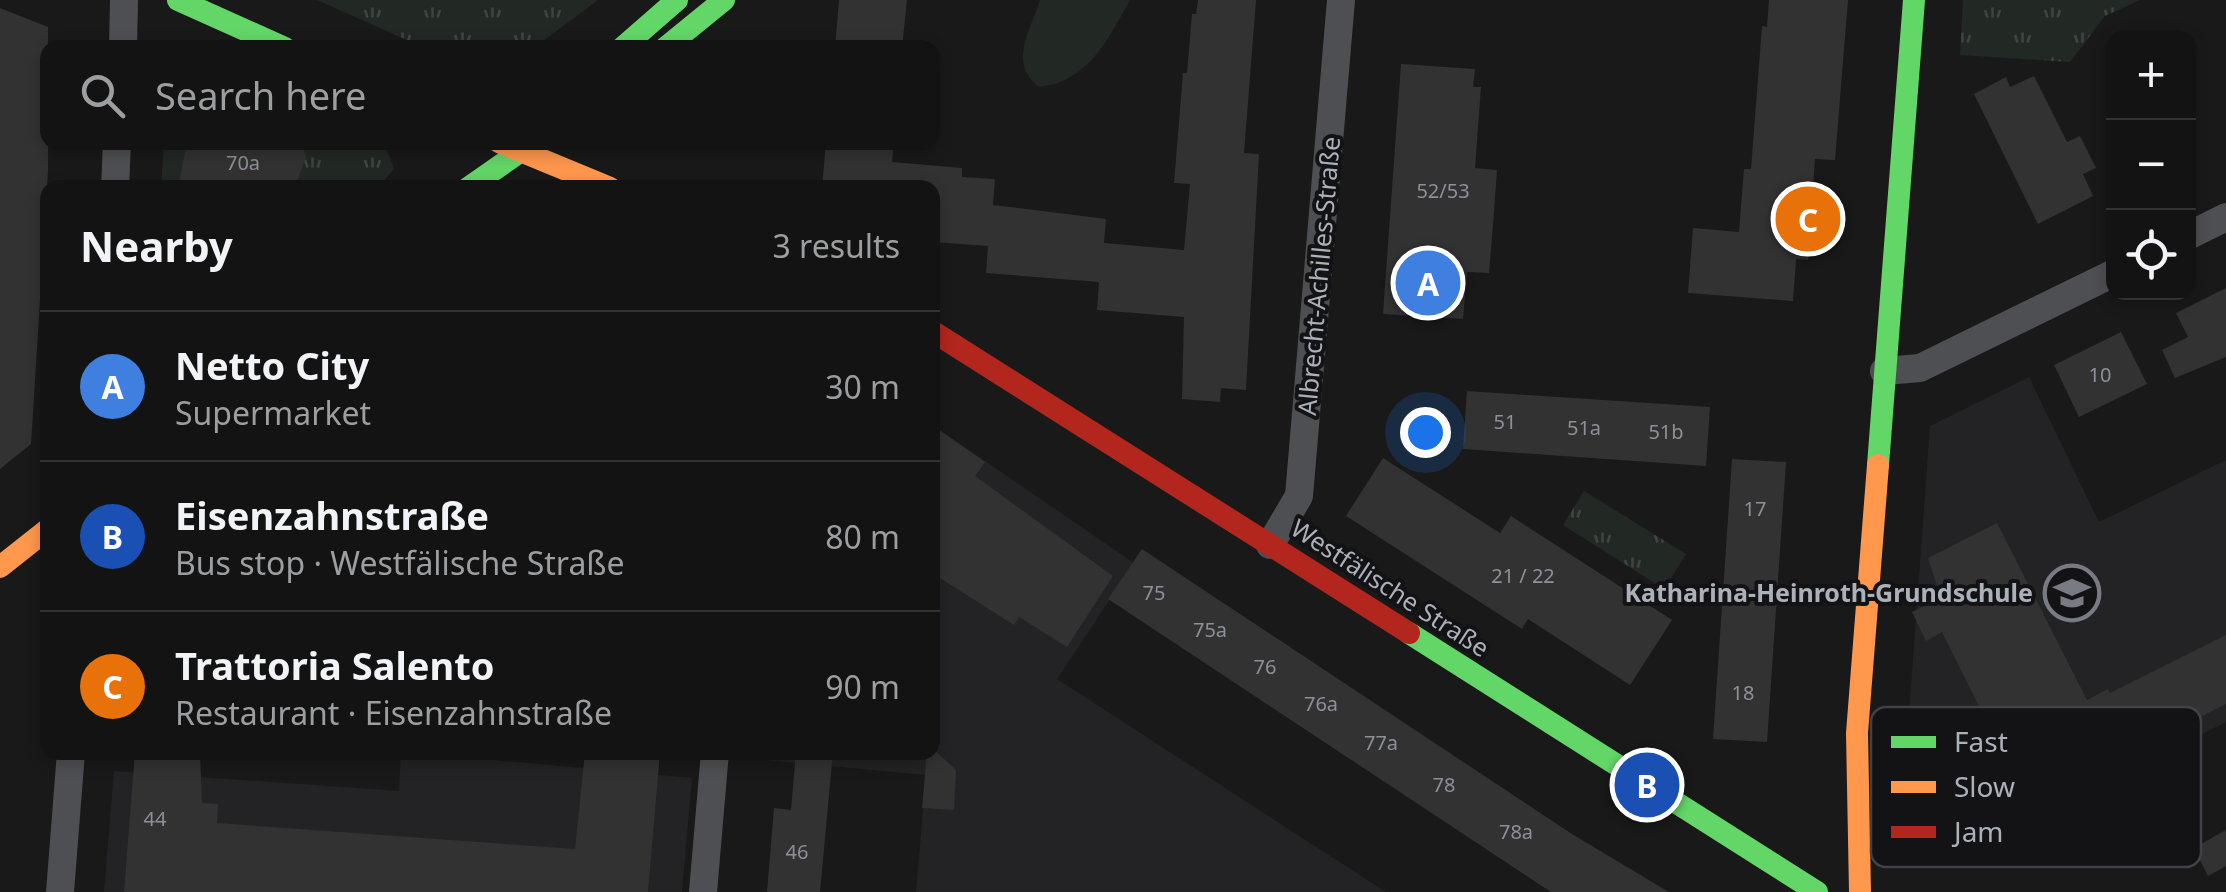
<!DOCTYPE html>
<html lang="en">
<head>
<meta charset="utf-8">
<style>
  :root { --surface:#131313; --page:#1c1c1c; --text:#f1f3f6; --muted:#9d9ea0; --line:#323233; --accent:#8c9099 }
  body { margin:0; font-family:"Noto Sans",sans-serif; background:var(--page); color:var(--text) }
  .controls { position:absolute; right:30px; top:30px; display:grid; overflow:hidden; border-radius:20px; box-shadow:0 5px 15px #0003 }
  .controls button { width:90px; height:90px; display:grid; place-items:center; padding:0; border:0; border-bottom:2px solid var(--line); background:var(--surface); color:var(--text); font:50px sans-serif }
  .you { position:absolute; left:1425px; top:432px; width:35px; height:35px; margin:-25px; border:8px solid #fff; border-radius:50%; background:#1a73e8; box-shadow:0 0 0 15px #1a73e833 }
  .badge { display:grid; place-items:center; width:65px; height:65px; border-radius:50%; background:var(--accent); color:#fff; font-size:32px; font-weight:700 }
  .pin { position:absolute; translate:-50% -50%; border:5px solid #fff; box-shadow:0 2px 10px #0006 }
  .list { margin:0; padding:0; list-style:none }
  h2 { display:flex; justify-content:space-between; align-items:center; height:130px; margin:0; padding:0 40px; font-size:42px }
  h2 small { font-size:32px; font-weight:400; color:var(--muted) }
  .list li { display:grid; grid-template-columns:65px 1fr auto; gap:30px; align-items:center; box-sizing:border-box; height:150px; padding:0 40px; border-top:2px solid var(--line) }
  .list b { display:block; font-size:38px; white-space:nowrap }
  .list p { margin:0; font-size:32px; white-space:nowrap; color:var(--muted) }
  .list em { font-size:32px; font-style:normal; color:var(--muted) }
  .icon { flex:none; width:55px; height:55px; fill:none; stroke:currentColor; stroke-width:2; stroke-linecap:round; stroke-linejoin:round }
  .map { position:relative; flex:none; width:2226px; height:892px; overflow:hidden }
  .search { position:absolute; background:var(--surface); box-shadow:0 5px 15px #0003; left:40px; top:40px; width:900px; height:110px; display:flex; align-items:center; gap:25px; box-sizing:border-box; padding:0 35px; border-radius:20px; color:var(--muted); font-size:38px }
  .panel { position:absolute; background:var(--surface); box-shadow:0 5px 15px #0003; left:40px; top:180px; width:900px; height:580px; border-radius:20px }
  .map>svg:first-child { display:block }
</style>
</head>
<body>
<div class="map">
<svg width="2226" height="892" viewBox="0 0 2226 892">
  <defs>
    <pattern id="park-tufts" width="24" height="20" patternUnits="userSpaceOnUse" patternTransform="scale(2.5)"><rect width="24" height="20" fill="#222823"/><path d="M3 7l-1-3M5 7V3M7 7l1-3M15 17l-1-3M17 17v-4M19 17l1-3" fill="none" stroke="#3f4541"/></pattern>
  </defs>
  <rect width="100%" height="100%" fill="#191919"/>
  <g fill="#232325">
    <path d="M 2029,377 L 2099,522 L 2226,460 L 2226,722 L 1950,861 L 1909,794 L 1905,769 L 1930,426 Z"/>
    <path d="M 934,426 L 1134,563 L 1057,679 L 1386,892 L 916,892 L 926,775 L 734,757 L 736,752 L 932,752 Z"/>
    <path d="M 406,752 L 692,778 L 682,892 L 104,892 L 114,771 L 399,791 L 401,753 Z"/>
  </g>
  <path fill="#222823" d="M 1040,0 L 1130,0 C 1109,38 1088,82 1039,87 C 1007,63 1031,30 1040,0 Z"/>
  <g fill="url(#park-tufts)">
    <path d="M 317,0 L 598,0 L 535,47 L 425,48 Z"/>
    <path d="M 1963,0 L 2140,0 L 2105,16 L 2070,62 L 1960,55 Z"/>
    <path d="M 164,143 L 371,143 L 387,150 L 394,169 L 378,187 L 161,188 Z"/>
    <path d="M 1584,491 L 1686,554 L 1664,589 L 1563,525 Z"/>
  </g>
  <g fill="#323233">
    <path d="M 839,0 L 907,0 L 902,48 L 835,48 Z"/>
    <path d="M 1198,0 L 1256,0 L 1244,153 L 1259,154 L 1246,390 L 1221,388 L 1220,402 L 1182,399 L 1184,317 L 1097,310 L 1099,282 L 986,273 L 988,246 L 932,242 L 932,188 L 822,188 L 826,142 L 894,142 L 892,162 L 962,168 L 962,177 L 995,179 L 993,205 L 1106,219 L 1104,243 L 1184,250 L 1190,184 L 1174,183 L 1183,73 L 1187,73 L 1192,14 L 1196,14 Z"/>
    <path d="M 1769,0 L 1848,0 L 1835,160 L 1815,159 L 1808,260 L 1796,259 L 1793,301 L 1688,293 L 1693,228 L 1739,232 L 1744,169 L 1751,169 L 1762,26 L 1767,27 Z"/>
    <path d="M 0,8 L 48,27 L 48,171 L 31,444 L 0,469 Z"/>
    <path d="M 1401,64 L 1475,69 L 1473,87 L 1481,87 L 1475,168 L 1497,170 L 1493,225 L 1489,273 L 1467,272 L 1463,319 L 1383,314 Z"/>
    <path d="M 2034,76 L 2067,142 L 2080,136 L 2096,168 L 2083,174 L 2093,196 L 2038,224 L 1974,94 L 2006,77 L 2010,87 Z"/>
    <path d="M 196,142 L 301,142 L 306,156 L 295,188 L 178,188 L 185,152 Z"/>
    <path d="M 2226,288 L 2226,357 L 2175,378 L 2162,350 L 2188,337 L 2176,313 Z"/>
    <path d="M 2121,332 L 2147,384 L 2079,417 L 2054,365 Z"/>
    <path d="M 1467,391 L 1710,407 L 1706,466 L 1463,449 Z"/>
    <path d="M 932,425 L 985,462 L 975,476 L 1113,576 L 1067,647 L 1019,617 L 1014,625 L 932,573 Z"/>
    <path d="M 1383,458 L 1500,533 L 1511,516 L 1672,620 L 1630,685 L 1528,619 L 1522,629 L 1346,516 Z"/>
    <path d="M 1732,459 L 1786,462 L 1767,742 L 1713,739 Z"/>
    <path d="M 1997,523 L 2087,700 L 2108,689 L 2110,693 L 2226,635 L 2226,704 L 2101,767 L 2108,781 L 1975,845 L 1964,822 L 1960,825 L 1930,766 L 1934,764 L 1923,742 L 1982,712 L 1942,632 L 1926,641 L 1912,612 L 1941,598 L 1928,558 Z"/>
    <path d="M 1142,549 L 1572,834 L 1669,892 L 1551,892 L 1108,599 Z"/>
    <path d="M 932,748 L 956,770 L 954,810 L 922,808 L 927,752 Z"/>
    <path d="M 135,752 L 200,752 L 202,803 L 218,804 L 217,823 L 575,849 L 585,752 L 660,752 L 648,892 L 124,892 Z"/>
    <path d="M 796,752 L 833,752 L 820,892 L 767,892 L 774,808 L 791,810 Z"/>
    <path d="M 2226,830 L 2226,866 L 2208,876 L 2194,848 Z"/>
  </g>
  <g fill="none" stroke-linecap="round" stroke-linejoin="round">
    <g stroke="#4e4f52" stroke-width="28">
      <path d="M 123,48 L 124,0"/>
      <path d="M 115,188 L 117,142"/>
      <path d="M 2188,236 L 2226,217"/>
      <path d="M 1884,371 L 1920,368 L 2114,273"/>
      <path d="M 1270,545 L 1299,496 L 1341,0"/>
      <path d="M 60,892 L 71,752"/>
      <path d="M 703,892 L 715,752"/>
    </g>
    <g stroke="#63d668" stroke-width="22">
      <path d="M 178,0 L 285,48"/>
      <path d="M 622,48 L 677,0"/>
      <path d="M 665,48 L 724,0"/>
      <path d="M 468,188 L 534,142"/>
      <path d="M 1878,465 L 1914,0"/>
      <path d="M 1409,633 L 1817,892"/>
    </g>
    <g stroke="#ff974d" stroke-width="22">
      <path d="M 499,142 L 610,188"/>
      <path d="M 0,567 L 48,529"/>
      <path d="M 1860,892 L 1857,733 L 1878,465"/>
    </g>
    <path stroke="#b3261e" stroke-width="22" d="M 932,331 L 1409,633"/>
  </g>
  <defs>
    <g id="school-ring" transform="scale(2.875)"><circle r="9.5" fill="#131316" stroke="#787b81" stroke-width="1.5"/><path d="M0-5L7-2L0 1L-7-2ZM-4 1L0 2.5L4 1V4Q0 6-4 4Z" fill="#787b81"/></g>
  </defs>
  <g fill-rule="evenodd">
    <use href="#school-ring" x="2072" y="593"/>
  </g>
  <g text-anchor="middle" stroke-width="8" stroke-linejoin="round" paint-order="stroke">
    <g font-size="20" fill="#8d9098">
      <text x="243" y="170">70a</text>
      <text x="1443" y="198">52/53</text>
      <text x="2100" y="382">10</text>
      <text x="1505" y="429">51</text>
      <text x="1584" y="435">51a</text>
      <text x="1666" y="439">51b</text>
      <text x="1755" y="516">17</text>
      <text x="1523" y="583">21 / 22</text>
      <text x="1154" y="600">75</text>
      <text x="1210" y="637">75a</text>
      <text x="1265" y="674">76</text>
      <text x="1743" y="700">18</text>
      <text x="1321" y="711">76a</text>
      <text x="1381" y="750">77a</text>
      <text x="1444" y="792">78</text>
      <text x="155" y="826">44</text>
      <text x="1516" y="839">78a</text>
      <text x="797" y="859">46</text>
    </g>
    <g font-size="25" fill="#abb0b9" stroke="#131316">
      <text transform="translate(1319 276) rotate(-85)" y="9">Albrecht-Achilles-Straße</text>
      <text transform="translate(1390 588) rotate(33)" y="9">Westfälische Straße</text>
    </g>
    <g font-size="25" font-weight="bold" fill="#abb0b9" stroke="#131316" text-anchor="end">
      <text x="2033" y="602">Katharina-Heinroth-Grundschule</text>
    </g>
  </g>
  <rect x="1871" y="707" width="330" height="160" rx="15" fill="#131316" stroke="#414247" stroke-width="2.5"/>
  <rect x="1891" y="736" width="45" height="12" fill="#63d668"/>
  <rect x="1891" y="781" width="45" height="12" fill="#ff974d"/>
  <rect x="1891" y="826" width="45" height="12" fill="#b3261e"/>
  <g font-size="28" fill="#abb0b9">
    <text x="1954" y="752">Fast</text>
    <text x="1954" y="797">Slow</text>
    <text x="1954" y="842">Jam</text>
  </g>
</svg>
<div class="controls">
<button>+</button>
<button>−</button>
<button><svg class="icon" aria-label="locate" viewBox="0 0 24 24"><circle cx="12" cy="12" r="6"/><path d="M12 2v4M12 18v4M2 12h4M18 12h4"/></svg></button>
</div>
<div class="you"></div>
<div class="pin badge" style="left:1428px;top:283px;background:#3f7fe0">A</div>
<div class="pin badge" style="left:1647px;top:785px;background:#1a4fb4">B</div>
<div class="pin badge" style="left:1808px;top:219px;background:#e8710a">C</div>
<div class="search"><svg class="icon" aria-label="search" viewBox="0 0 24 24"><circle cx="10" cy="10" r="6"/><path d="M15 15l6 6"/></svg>Search here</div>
<section class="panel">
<h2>Nearby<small>3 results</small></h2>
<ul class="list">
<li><span class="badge" style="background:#3f7fe0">A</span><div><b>Netto City</b><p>Supermarket</p></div><em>30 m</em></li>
<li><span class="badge" style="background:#1a4fb4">B</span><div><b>Eisenzahnstraße</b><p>Bus stop · Westfälische Straße</p></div><em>80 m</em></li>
<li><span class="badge" style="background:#e8710a">C</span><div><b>Trattoria Salento</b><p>Restaurant · Eisenzahnstraße</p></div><em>90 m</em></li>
</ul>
</section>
</div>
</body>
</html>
